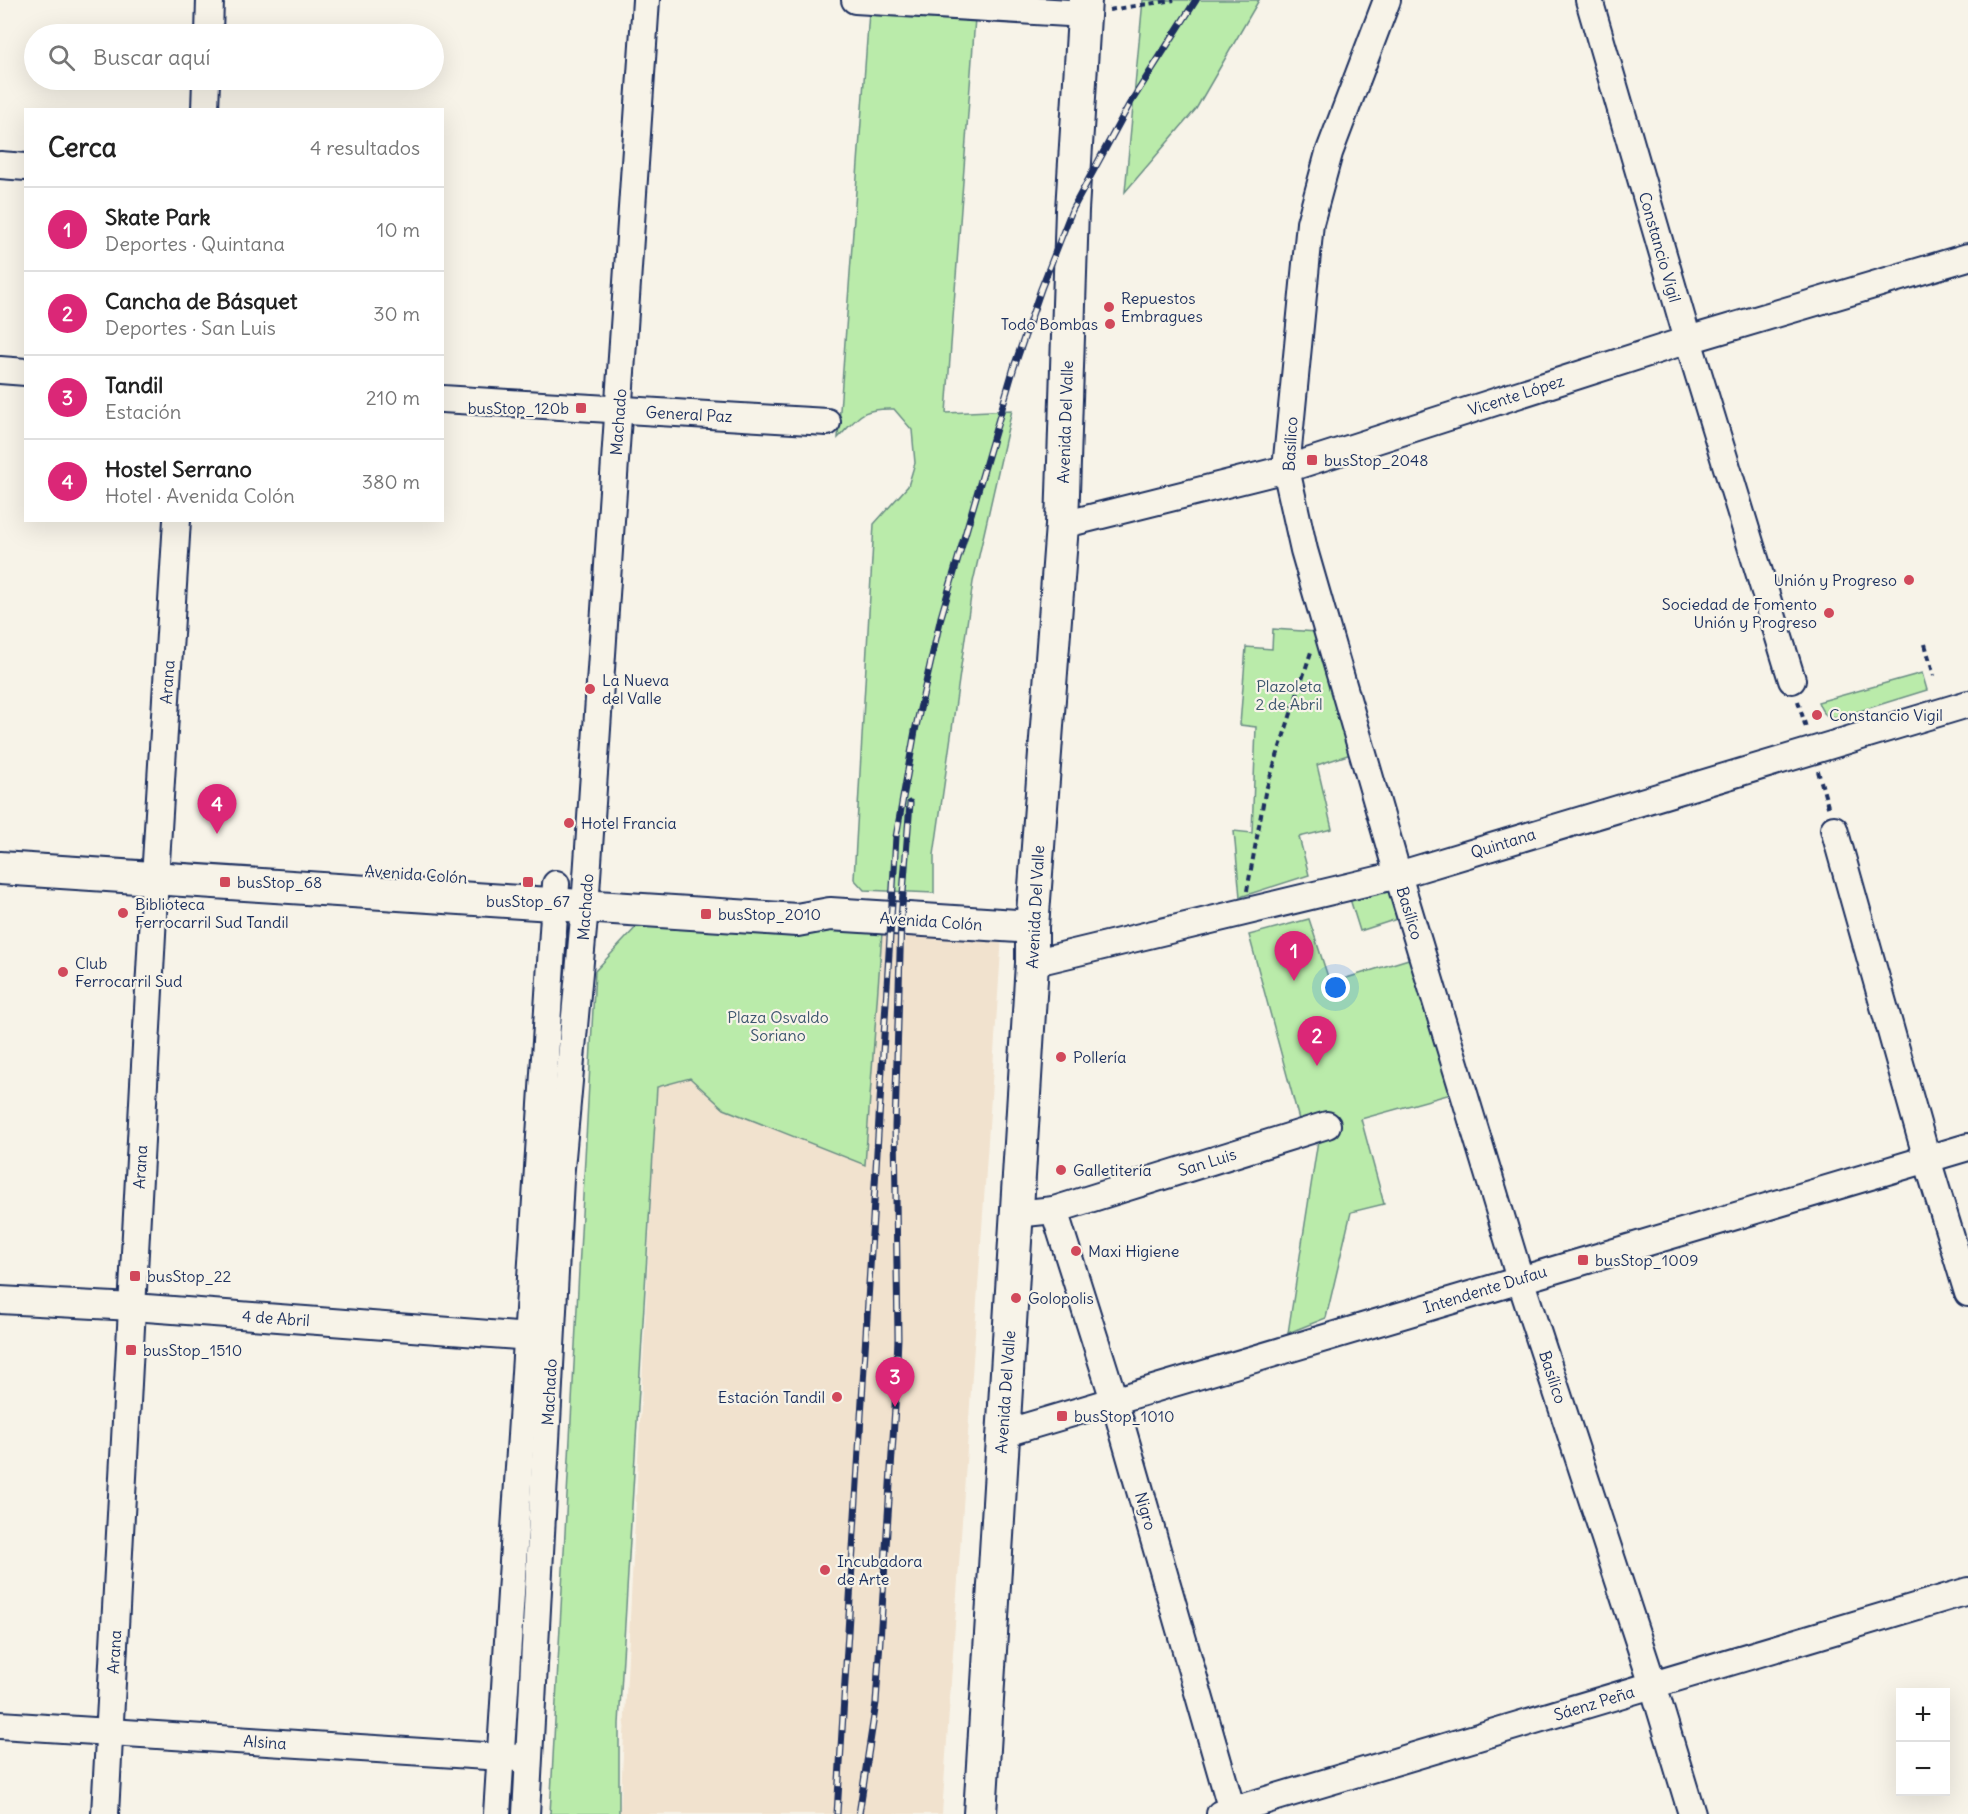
<!DOCTYPE html>
<html lang="es">
<head>
<meta charset="utf-8">
<style>
  :root { --surface:#fff; --page:#f2f2f2; --text:#222; --muted:#767676; --line:#e0e0e0; --accent:#db2777 }
  body { margin:0; font-family:Delius,sans-serif; background:var(--page); color:var(--text) }
  .controls { position:absolute; right:18px; bottom:18px; display:grid; overflow:hidden; border-radius:0px; box-shadow:0 6px 24px #0002 }
  .controls button { width:54px; height:54px; display:grid; place-items:center; padding:0; border:0; border-bottom:2px solid var(--line); background:var(--surface); color:var(--text); font:30px sans-serif }
  .you { position:absolute; left:1336px; top:988px; width:21px; height:21px; margin:-15px; border:4px solid #fff; border-radius:50%; background:#1a73e8; box-shadow:0 0 0 9px #1a73e833 }
  .badge { display:grid; place-items:center; width:39px; height:39px; border-radius:50%; background:var(--accent); color:#fff; font-size:20px; font-weight:700 }
  .pin { position:absolute; translate:-50% -50px; filter:drop-shadow(0 2px 3px #0008) }
  .pin::after { content:''; position:absolute; top:32px; width:21px; height:18px; background:inherit; clip-path:polygon(0 0,100% 0,50% 100%) }
  .list { margin:0; padding:0; list-style:none }
  h2 { display:flex; justify-content:space-between; align-items:center; height:78px; margin:0; padding:0 24px; font-size:26px }
  h2 small { font-size:20px; font-weight:400; color:var(--muted) }
  .list li { display:grid; grid-template-columns:39px 1fr auto; gap:18px; align-items:center; box-sizing:border-box; height:84px; padding:0 24px; border-top:2px solid var(--line) }
  .list b { display:block; font-size:22px; white-space:nowrap }
  .list p { margin:0; font-size:20px; white-space:nowrap; color:var(--muted) }
  .list em { font-size:20px; font-style:normal; color:var(--muted) }
  .icon { flex:none; width:33px; height:33px; fill:none; stroke:currentColor; stroke-width:2; stroke-linecap:round; stroke-linejoin:round }
  .map { position:relative; flex:none; width:1968px; height:1814px; overflow:hidden }
  .search { position:absolute; background:var(--surface); box-shadow:0 6px 24px #0002; left:24px; top:24px; width:420px; height:66px; display:flex; align-items:center; gap:15px; box-sizing:border-box; padding:0 21px; border-radius:33px; color:var(--muted); font-size:22px }
  .panel { position:absolute; background:var(--surface); box-shadow:0 6px 24px #0002; left:24px; top:108px; width:420px; height:414px; border-radius:0px }
  .map>svg:first-child { display:block }
</style>
</head>
<body>
<div class="map">
<svg width="1968" height="1814" viewBox="0 0 1968 1814">
  <rect width="100%" height="100%" fill="#f7f3e8"/>
  <filter id="ink" filterUnits="userSpaceOnUse"><feTurbulence type="fractalNoise" baseFrequency=".0167" numOctaves="2"/><feDisplacementMap in="SourceGraphic" scale="12" xChannelSelector="R" yChannelSelector="G"/><feConvolveMatrix kernelMatrix="1 2 1 2 8 2 1 2 1" color-interpolation-filters="sRGB"/></filter>
  <g filter="url(#ink)">
    <path fill="#f1e2ce" d="M 882,933 L 1002,936 L 942,1814 L 620,1814 L 657,1087 L 690,1078 L 724,1109 L 865,1164 Z"/>
    <g fill="#baebaa" stroke="#6a8d84" stroke-width="1.5">
      <path d="M 1143,0 L 1259,0 L 1196,109 L 1125,192 Z"/>
      <path d="M 869,12 L 975,18 L 946,413 L 1012,410 L 973,582 L 934,855 L 934,893 L 864,890 L 854,879 L 874,524 L 908,486 L 915,463 L 912,430 L 894,409 C 861,408 860,415 838,438 Z"/>
      <path d="M 1273,629 L 1317,632 L 1354,753 L 1317,765 L 1332,829 L 1299,837 L 1309,875 L 1240,897 L 1234,831 L 1252,833 L 1256,727 L 1240,725 L 1246,647 L 1272,649 Z"/>
      <path d="M 1922,673 L 1927,690 L 1840,717 C 1827,719 1822,713 1818,702 Z"/>
      <path d="M 1389,886 L 1400,918 L 1360,931 L 1350,899 Z"/>
      <path d="M 1309,919 L 1330,983 L 1412,958 L 1451,1094 L 1361,1119 L 1384,1204 L 1351,1212 L 1326,1318 L 1288,1333 L 1319,1134 L 1304,1138 L 1249,935 Z"/>
      <path d="M 639,924 L 882,933 L 865,1165 L 724,1109 L 690,1078 L 657,1087 L 619,1724 L 619,1814 L 550,1814 L 595,971 Z"/>
    </g>
    <g fill="none" stroke-linecap="round" stroke-linejoin="round">
      <g stroke="#1b2f5e" stroke-width="30">
        <g id="minor">
          <path d="M 855,0 L 1085,14"/>
          <path d="M 1387,0 L 1329,153 L 1310,223 L 1286,469 L 1304,550 L 1398,875 L 1520,1279 L 1653,1685 L 1692,1814"/>
          <path d="M 1589,0 L 1688,340 L 1792,680"/>
          <path d="M 209,34 L 210,0"/>
          <path d="M 205,110 L 206,80"/>
          <path d="M 0,165 L 26,167"/>
          <path d="M 0,370 L 26,372"/>
          <path d="M 442,399 L 827,422"/>
          <path d="M 1062,525 L 1286,469 L 1688,340 L 1968,257"/>
          <path d="M 1834,829 L 1927,1159 L 1968,1293"/>
          <path d="M 1032,963 L 1398,875 L 1968,704"/>
          <path d="M 1054,1210 L 1114,1400 L 1233,1814"/>
          <path d="M 1016,1214 L 1054,1210 L 1327,1125"/>
          <path d="M 0,1300 L 133,1307 L 543,1338"/>
          <path d="M 1002,1434 L 1968,1147"/>
          <path d="M 0,1725 L 518,1758"/>
          <path d="M 105,1814 L 155,878 L 177,520"/>
          <path d="M 497,1814 L 556,884"/>
          <path d="M 526,1814 L 560,1179 L 585,907 L 646,0"/>
          <path d="M 1220,1814 L 1968,1591"/>
        </g>
      </g>
      <g stroke="#1b2f5e" stroke-width="36">
        <g id="major">
          <path d="M 0,868 L 797,920 L 830,914 L 1032,927"/>
          <path d="M 980,1814 L 1032,963 L 1032,927 L 1062,525 L 1072,210 L 1085,0"/>
        </g>
      </g>
      <g stroke="#1b2f5e" stroke-width="4" stroke-dasharray="6 4.5" stroke-linecap="butt">
        <path d="M 1109,10 L 1174,0"/>
        <path d="M 1925,644 L 1934,676"/>
        <path d="M 1798,701 L 1807,731"/>
        <path d="M 1818,771 L 1829,810"/>
        <path d="M 1247,891 L 1265,793 L 1311,652"/>
      </g>
      <use href="#minor" stroke="#f7f3e8" stroke-width="26"/>
      <use href="#major" stroke="#f7f3e8" stroke-width="32"/>
      <g stroke="#1b2f5e" stroke-width="7">
        <g id="rail">
          <path d="M 837,1814 L 896,837 L 915,731 L 941,617 L 1014,367 L 1041,289 L 1072,210 L 1129,105 L 1196,0"/>
          <path d="M 859,1814 L 876,1703 L 895,1407 L 898,1338 L 895,1127 L 901,919 L 910,803"/>
        </g>
      </g>
      <use href="#rail" stroke="#f7f3e8" stroke-width="4.5" stroke-dasharray="14" stroke-linecap="butt"/>
    </g>
  </g>
  <g fill="#d1495b" stroke="#f7f3e8" stroke-width="2">
    <circle cx="1109" cy="307" r="6"/>
    <circle cx="1110" cy="324" r="6"/>
    <rect x="575" y="402" width="12" height="12" rx="3"/>
    <rect x="1306" y="454" width="12" height="12" rx="3"/>
    <circle cx="1909" cy="580" r="6"/>
    <circle cx="1829" cy="613" r="6"/>
    <circle cx="590" cy="689" r="6"/>
    <circle cx="1817" cy="715" r="6"/>
    <circle cx="569" cy="823" r="6"/>
    <rect x="219" y="876" width="12" height="12" rx="3"/>
    <rect x="522" y="876" width="12" height="12" rx="3"/>
    <circle cx="123" cy="913" r="6"/>
    <rect x="700" y="908" width="12" height="12" rx="3"/>
    <circle cx="63" cy="972" r="6"/>
    <circle cx="1061" cy="1057" r="6"/>
    <circle cx="1061" cy="1170" r="6"/>
    <circle cx="1076" cy="1251" r="6"/>
    <rect x="1577" y="1254" width="12" height="12" rx="3"/>
    <rect x="129" y="1270" width="12" height="12" rx="3"/>
    <circle cx="1016" cy="1298" r="6"/>
    <rect x="125" y="1344" width="12" height="12" rx="3"/>
    <circle cx="837" cy="1397" r="6"/>
    <rect x="1056" y="1410" width="12" height="12" rx="3"/>
    <circle cx="825" cy="1570" r="6"/>
  </g>
  <g text-anchor="middle" stroke-width="4.5" stroke-linejoin="round" paint-order="stroke">
    <g font-size="16" fill="#1b2f5e" stroke="#f7f3e8">
      <text transform="translate(1660 247) rotate(74)" y="6">Constancio Vigil</text>
      <text transform="translate(1516 395) rotate(-18)" y="6">Vicente López</text>
      <text transform="translate(689 414) rotate(3)" y="6">General Paz</text>
      <text transform="translate(618 422) rotate(-86)" y="6">Machado</text>
      <text transform="translate(1065 422) rotate(-88)" y="6">Avenida Del Valle</text>
      <text transform="translate(1290 444) rotate(-87)" y="6">Basílico</text>
      <text transform="translate(167 682) rotate(-86)" y="6">Arana</text>
      <text transform="translate(1503 843) rotate(-17)" y="6">Quintana</text>
      <text transform="translate(416 874) rotate(4)" y="6">Avenida Colón</text>
      <text transform="translate(585 907) rotate(-86)" y="6">Machado</text>
      <text transform="translate(1035 907) rotate(-87)" y="6">Avenida Del Valle</text>
      <text transform="translate(1410 913) rotate(73)" y="6">Basílico</text>
      <text transform="translate(931 921) rotate(4)" y="6">Avenida Colón</text>
      <text transform="translate(1207 1162) rotate(-17)" y="6">San Luis</text>
      <text transform="translate(140 1167) rotate(-87)" y="6">Arana</text>
      <text transform="translate(1485 1289) rotate(-17)" y="6">Intendente Dufau</text>
      <text transform="translate(276 1318) rotate(4)" y="6">4 de Abril</text>
      <text transform="translate(1553 1377) rotate(72)" y="6">Basílico</text>
      <text transform="translate(549 1392) rotate(-87)" y="6">Machado</text>
      <text transform="translate(1005 1392) rotate(-86)" y="6">Avenida Del Valle</text>
      <text transform="translate(1146 1511) rotate(74)" y="6">Nigro</text>
      <text transform="translate(114 1652) rotate(-87)" y="6">Arana</text>
      <text transform="translate(1594 1703) rotate(-17)" y="6">Sáenz Peña</text>
      <text transform="translate(265 1742) rotate(4)" y="6">Alsina</text>
    </g>
    <g font-size="16" fill="#1b2f5e" stroke="#f7f3e8" text-anchor="start">
      <text x="1121" y="304">Repuestos<tspan x="1121" dy="18">Embragues</tspan></text>
      <text x="1098" y="330" text-anchor="end">Todo Bombas</text>
      <text x="569" y="414" text-anchor="end">busStop_120b</text>
      <text x="1324" y="466">busStop_2048</text>
      <text x="1897" y="586" text-anchor="end">Unión y Progreso</text>
      <text x="1817" y="610" text-anchor="end">Sociedad de Fomento<tspan x="1817" dy="18">Unión y Progreso</tspan></text>
      <text x="602" y="686">La Nueva<tspan x="602" dy="18">del Valle</tspan></text>
      <text x="1829" y="721">Constancio Vigil</text>
      <text x="581" y="829">Hotel Francia</text>
      <text x="237" y="888">busStop_68</text>
      <text x="528" y="907" text-anchor="middle">busStop_67</text>
      <text x="135" y="910">Biblioteca<tspan x="135" dy="18">Ferrocarril Sud Tandil</tspan></text>
      <text x="718" y="920">busStop_2010</text>
      <text x="75" y="969">Club<tspan x="75" dy="18">Ferrocarril Sud</tspan></text>
      <text x="1073" y="1063">Pollería</text>
      <text x="1073" y="1176">Galletitería</text>
      <text x="1088" y="1257">Maxi Higiene</text>
      <text x="1595" y="1266">busStop_1009</text>
      <text x="147" y="1282">busStop_22</text>
      <text x="1028" y="1304">Golopolis</text>
      <text x="143" y="1356">busStop_1510</text>
      <text x="825" y="1403" text-anchor="end">Estación Tandil</text>
      <text x="1074" y="1422">busStop_1010</text>
      <text x="837" y="1567">Incubadora<tspan x="837" dy="18">de Arte</tspan></text>
    </g>
    <g font-size="16" fill="#3b556d" stroke="#f7f3e8">
      <text x="1289" y="692">Plazoleta<tspan x="1289" dy="18">2 de Abril</tspan></text>
      <text x="778" y="1023">Plaza Osvaldo<tspan x="778" dy="18">Soriano</tspan></text>
    </g>
  </g>
</svg>
<div class="controls">
<button>+</button>
<button>−</button>
</div>
<div class="you"></div>
<div class="pin badge" style="left:1294px;top:981px">1</div>
<div class="pin badge" style="left:1317px;top:1066px">2</div>
<div class="pin badge" style="left:895px;top:1407px">3</div>
<div class="pin badge" style="left:217px;top:834px">4</div>
<div class="search"><svg class="icon" aria-label="search" viewBox="0 0 24 24"><circle cx="10" cy="10" r="6"/><path d="M15 15l6 6"/></svg>Buscar aquí</div>
<section class="panel">
<h2>Cerca<small>4 resultados</small></h2>
<ul class="list">
<li><span class="badge">1</span><div><b>Skate Park</b><p>Deportes · Quintana</p></div><em>10 m</em></li>
<li><span class="badge">2</span><div><b>Cancha de Básquet</b><p>Deportes · San Luis</p></div><em>30 m</em></li>
<li><span class="badge">3</span><div><b>Tandil</b><p>Estación</p></div><em>210 m</em></li>
<li><span class="badge">4</span><div><b>Hostel Serrano</b><p>Hotel · Avenida Colón</p></div><em>380 m</em></li>
</ul>
</section>
</div>
</body>
</html>
